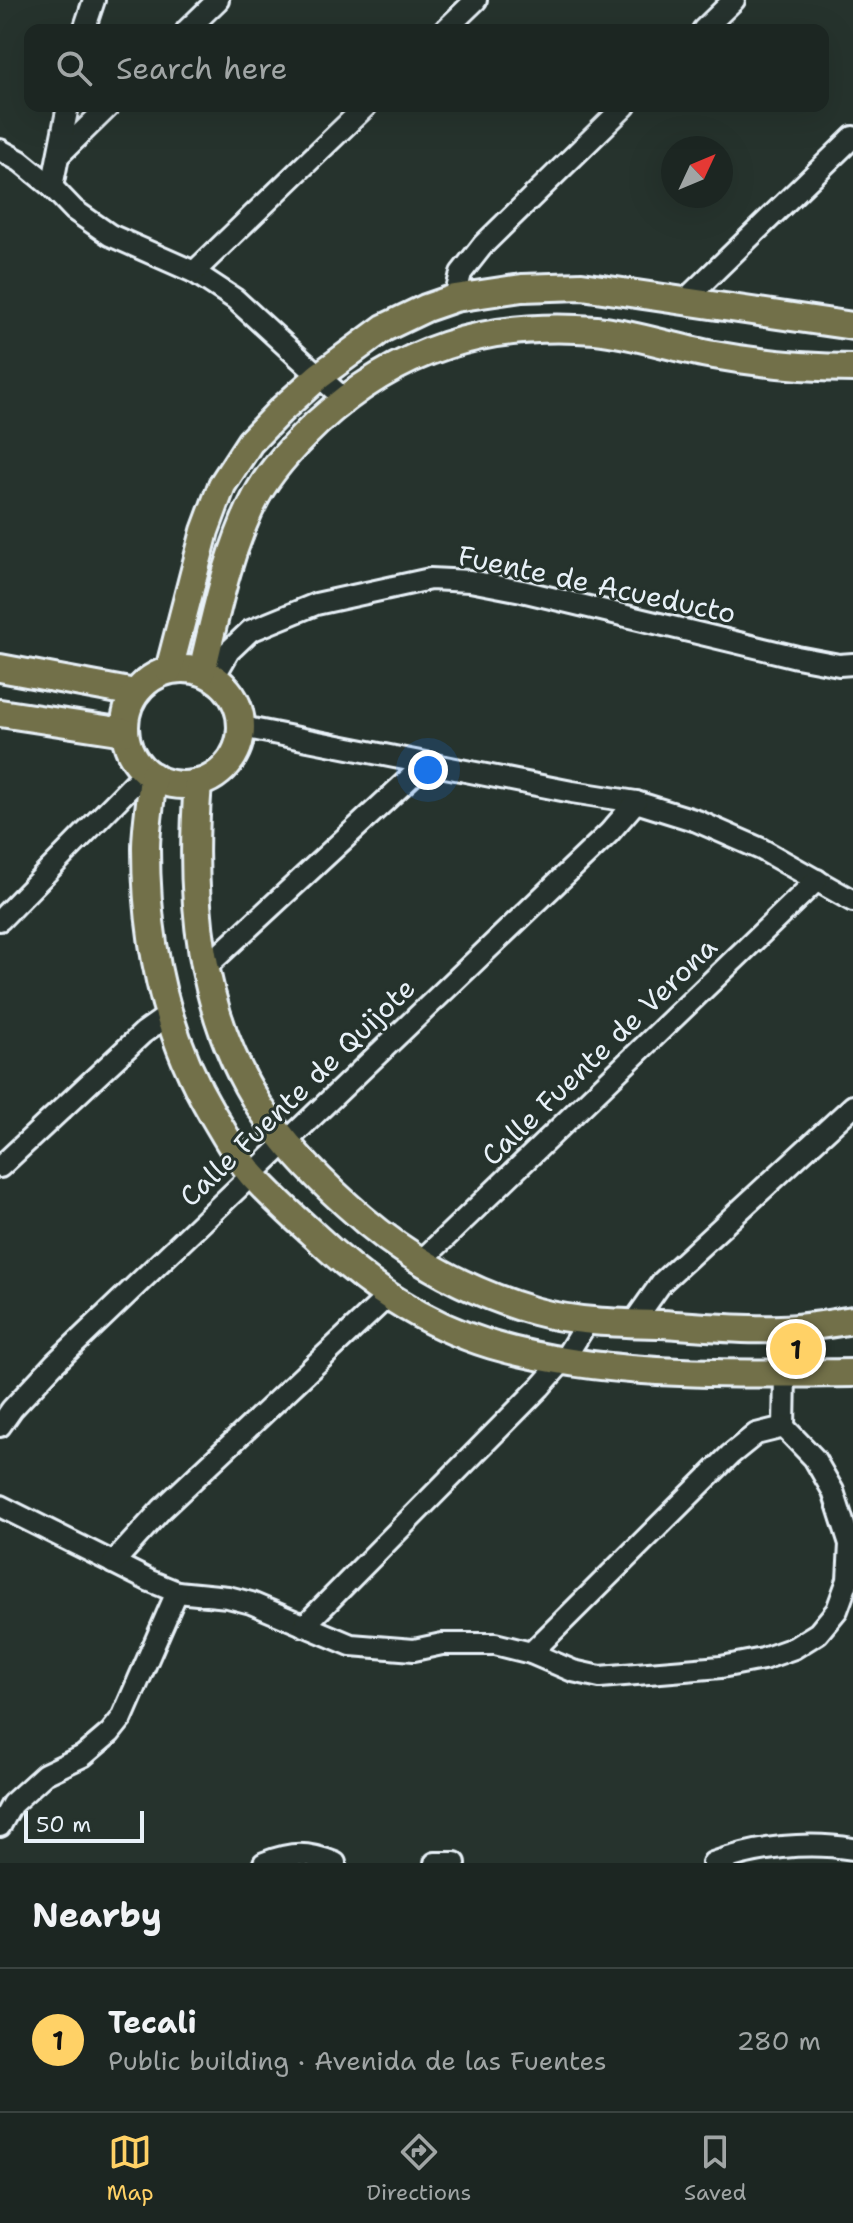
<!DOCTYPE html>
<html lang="en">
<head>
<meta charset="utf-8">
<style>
  :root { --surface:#1c2622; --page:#29322f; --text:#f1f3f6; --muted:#a0a5a5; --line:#3a4340; --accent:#ffd166 }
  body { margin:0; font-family:"Shantell Sans",sans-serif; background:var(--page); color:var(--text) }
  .compass { position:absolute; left:661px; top:136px; width:72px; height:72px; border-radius:50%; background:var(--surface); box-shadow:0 8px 32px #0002; rotate:46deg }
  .scale { position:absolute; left:24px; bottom:20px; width:120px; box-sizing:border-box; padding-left:8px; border:4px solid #e8f1f8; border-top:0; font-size:22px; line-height:28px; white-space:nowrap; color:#e8f1f8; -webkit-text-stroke:6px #26332d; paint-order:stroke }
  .you { position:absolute; left:428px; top:770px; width:28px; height:28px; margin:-20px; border:6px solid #fff; border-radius:50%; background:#1a73e8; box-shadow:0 0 0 12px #1a73e833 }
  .badge { display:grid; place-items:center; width:52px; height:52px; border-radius:50%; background:var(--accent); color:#111; font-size:26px; font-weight:700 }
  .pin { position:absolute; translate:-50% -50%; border:4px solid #fff; box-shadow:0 2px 8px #0006 }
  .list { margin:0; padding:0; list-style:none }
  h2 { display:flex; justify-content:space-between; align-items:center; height:104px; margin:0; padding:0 32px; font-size:34px }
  h2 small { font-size:26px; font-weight:400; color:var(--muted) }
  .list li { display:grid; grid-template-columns:52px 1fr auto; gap:24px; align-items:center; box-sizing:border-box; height:144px; padding:0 32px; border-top:2px solid var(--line) }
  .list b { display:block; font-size:30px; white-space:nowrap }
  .list p { margin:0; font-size:26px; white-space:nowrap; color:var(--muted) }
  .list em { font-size:26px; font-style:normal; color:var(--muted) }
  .icon { flex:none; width:44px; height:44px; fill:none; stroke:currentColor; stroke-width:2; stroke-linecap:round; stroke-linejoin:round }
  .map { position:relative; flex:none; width:853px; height:1863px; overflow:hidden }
  .search { position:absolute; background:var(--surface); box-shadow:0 8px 32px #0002; left:24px; right:24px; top:24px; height:88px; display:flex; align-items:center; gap:20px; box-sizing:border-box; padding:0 28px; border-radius:16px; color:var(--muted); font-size:30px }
  .sheet { height:248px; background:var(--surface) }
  nav { display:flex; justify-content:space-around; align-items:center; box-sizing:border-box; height:112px; border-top:2px solid var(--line); background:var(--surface); font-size:22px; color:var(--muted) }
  nav a { display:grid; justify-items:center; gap:4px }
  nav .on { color:var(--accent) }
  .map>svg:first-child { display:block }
</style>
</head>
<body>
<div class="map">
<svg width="853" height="1863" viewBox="0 0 853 1863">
  <rect width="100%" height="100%" fill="#26332d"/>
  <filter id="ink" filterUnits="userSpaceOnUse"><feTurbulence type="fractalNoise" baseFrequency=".0125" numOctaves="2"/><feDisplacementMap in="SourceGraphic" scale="16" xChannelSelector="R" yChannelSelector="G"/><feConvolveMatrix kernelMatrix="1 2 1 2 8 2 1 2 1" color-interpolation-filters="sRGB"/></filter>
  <g filter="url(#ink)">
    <path fill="#6c6058" stroke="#e8f1f8" stroke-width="2" d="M 794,1338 L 807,1346 L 797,1361 L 785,1353 Z"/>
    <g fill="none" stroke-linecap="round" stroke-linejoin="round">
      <g stroke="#e8f1f8" stroke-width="26">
        <g id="minor">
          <path d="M 84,30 L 94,0"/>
          <path d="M 187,30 L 218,0"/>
          <path d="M 445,30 L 476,0"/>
          <path d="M 703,30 L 734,0"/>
          <path d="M 0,150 L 20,161 L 52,187 L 74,210 L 110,235 L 194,272 L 235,299 L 344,399"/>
          <path d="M 59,155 L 109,106"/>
          <path d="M 52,187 L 68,106"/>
          <path d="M 194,272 L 366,106"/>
          <path d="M 455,298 L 461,273 L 483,245 L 625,106"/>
          <path d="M 684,301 L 853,137"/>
          <path d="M 214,677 L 229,651 L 250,631 L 316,604 L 430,579 L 470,581 L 522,591 L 797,657 L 839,665 L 853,664"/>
          <path d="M 242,727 L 572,792 L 636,802 L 697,821 L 761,849 L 853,901"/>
          <path d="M 0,920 L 146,771"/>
          <path d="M 205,968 L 425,764"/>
          <path d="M 0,1167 L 143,1033 L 167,1016"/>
          <path d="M 419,1263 L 817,880"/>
          <path d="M 633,1323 L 662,1282 L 853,1106"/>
          <path d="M 0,1426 L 12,1409 L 54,1364 L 609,833 L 636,802"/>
          <path d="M 0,1506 L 150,1581 L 177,1592 L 228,1597 L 251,1603 L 351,1645 L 414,1650 L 442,1644 L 495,1644 L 531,1653 L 573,1671 L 600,1677 L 721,1667 L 763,1659 L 794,1648 L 818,1633 L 837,1610 L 848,1580 L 850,1544 L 833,1491 L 814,1458 L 784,1427 L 785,1374"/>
          <path d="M 113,1563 L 162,1509 L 387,1297"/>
          <path d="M 304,1626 L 540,1387 L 563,1361 L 589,1319"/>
          <path d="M 531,1653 L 730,1455 L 756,1434 L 784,1427"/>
          <path d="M 0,1826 L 12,1804 L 45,1774 L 83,1756 L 110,1733 L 122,1718 L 177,1592"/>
          <path d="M 264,1863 C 292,1852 307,1852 335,1863"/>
          <path d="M 435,1863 L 455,1863"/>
          <path d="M 713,1863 C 757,1847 807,1841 853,1849"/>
        </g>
      </g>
      <g stroke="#e8f1f8" stroke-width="32">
        <g id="major">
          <path d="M 0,668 L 135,693"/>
          <circle cx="183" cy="727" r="58"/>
          <path d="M 169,670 L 205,531 L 222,485 L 250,442 L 280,411 L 319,376 L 384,328 L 426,308 L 455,298 L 522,288 L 582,286 L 853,326"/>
          <path d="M 202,671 C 215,617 229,547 256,497 C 271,469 294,445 317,423 C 397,349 487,321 596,330 C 634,334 671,347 708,354 C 757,363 804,368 853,368"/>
          <path d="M 0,713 L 125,732"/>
          <path d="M 153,776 C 151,800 146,825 146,849 C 146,943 165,1034 213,1115 C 225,1135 237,1158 253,1176 C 272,1197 293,1216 314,1235 C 367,1285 420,1323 492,1345 C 606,1378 735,1374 853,1373"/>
          <path d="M 198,783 C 189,895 198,1013 262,1110 C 285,1145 315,1176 346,1204 C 401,1255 462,1290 534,1311 C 573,1322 619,1323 660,1324 C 700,1326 741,1331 781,1329 C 805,1328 829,1324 853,1320"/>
        </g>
      </g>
      <use href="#minor" stroke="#26332d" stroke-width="20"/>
      <use href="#major" stroke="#726f4a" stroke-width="26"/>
    </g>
  </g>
  <g text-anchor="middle" stroke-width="6" stroke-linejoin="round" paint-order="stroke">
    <g font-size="28" fill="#e8f1f8" stroke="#26332d">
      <text transform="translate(597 584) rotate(12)" y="10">Fuente de Acueducto</text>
      <text transform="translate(599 1051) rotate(-44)" y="10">Calle Fuente de Verona</text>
      <text transform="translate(297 1092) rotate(-44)" y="10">Calle Fuente de Quijote</text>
    </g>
  </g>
</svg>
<svg class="compass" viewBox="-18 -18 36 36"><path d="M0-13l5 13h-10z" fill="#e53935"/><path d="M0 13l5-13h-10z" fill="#a0a5a5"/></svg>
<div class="scale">50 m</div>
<div class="you"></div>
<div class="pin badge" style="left:796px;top:1349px">1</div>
<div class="search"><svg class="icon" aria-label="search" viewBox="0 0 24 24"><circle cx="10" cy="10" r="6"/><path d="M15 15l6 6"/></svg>Search here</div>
</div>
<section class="sheet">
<h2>Nearby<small></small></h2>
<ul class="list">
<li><span class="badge">1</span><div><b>Tecali</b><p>Public building · Avenida de las Fuentes</p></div><em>280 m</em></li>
</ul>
</section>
<nav>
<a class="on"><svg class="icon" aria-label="map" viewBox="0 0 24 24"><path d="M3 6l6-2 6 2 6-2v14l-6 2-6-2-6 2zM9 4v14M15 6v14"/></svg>Map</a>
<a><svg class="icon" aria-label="directions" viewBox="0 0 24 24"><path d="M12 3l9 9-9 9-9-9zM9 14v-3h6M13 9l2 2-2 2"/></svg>Directions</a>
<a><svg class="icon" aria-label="saved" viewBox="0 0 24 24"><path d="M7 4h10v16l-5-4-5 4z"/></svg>Saved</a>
</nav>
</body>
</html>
